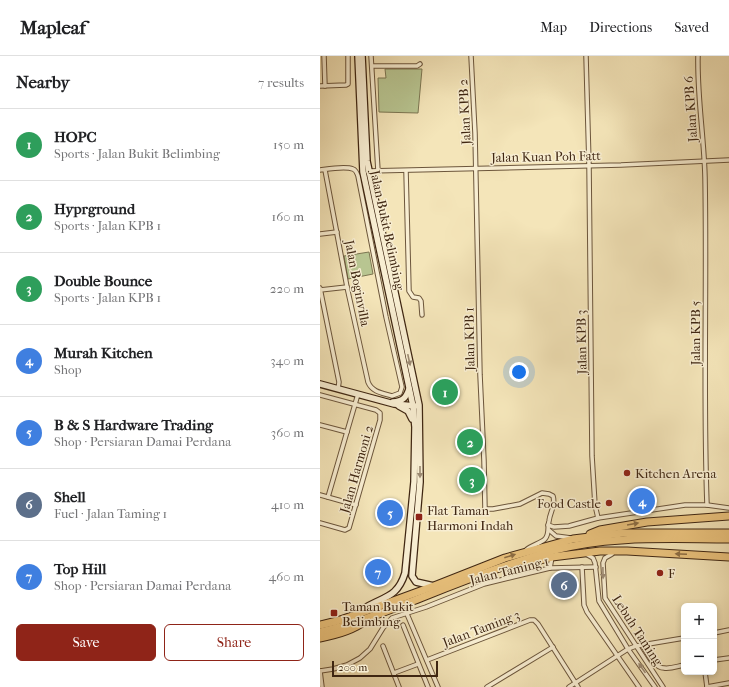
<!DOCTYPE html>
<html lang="en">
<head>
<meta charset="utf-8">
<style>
  :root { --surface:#fff; --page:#f6f6f6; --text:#202124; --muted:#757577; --line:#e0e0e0; --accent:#8f2418 }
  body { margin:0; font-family:"IM FELL French Canon",serif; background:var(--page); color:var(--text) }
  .controls { position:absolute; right:12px; bottom:12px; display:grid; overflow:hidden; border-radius:6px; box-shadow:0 2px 6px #0003 }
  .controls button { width:36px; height:36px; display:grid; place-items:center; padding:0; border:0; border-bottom:1px solid var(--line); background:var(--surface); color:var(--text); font:20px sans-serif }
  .scale { position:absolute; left:12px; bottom:10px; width:106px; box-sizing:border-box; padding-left:4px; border:2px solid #3f2612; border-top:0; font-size:11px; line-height:14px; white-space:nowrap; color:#3f2612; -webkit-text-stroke:3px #f8eed2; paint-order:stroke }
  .you { position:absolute; left:199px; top:316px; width:14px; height:14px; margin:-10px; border:3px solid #fff; border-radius:50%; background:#1a73e8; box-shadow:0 0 0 6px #1a73e833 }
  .badge { display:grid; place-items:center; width:26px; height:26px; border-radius:50%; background:var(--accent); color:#fff; font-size:13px; font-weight:700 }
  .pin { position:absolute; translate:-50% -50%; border:2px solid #fff; box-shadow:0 1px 4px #0006 }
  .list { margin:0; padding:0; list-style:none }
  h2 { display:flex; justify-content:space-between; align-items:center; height:52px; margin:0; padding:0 16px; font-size:17px }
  h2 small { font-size:13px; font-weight:400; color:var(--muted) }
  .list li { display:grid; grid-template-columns:26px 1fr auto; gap:12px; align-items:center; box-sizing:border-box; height:72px; padding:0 16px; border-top:1px solid var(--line) }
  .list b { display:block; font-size:15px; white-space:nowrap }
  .list p { margin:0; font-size:13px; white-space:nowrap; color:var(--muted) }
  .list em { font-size:13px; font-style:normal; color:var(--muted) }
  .actions { display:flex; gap:8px; padding:12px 16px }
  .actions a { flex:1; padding:9px 0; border:1px solid var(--accent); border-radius:6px; text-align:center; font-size:14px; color:var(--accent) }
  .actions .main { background:var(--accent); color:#fff }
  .map { position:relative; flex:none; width:409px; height:631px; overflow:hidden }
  header { display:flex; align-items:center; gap:24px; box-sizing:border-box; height:56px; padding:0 20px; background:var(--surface); border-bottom:1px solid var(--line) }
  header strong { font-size:19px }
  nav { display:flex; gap:22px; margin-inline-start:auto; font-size:14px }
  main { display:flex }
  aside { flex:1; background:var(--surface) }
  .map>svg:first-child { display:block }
</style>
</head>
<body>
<header>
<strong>Mapleaf</strong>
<nav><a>Map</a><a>Directions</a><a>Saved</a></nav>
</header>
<main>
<aside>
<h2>Nearby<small>7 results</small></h2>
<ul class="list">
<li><span class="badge" style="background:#2e9e5b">1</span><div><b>HOPC</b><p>Sports · Jalan Bukit Belimbing</p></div><em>150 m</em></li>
<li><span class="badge" style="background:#2e9e5b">2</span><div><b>Hyprground</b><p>Sports · Jalan KPB 1</p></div><em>160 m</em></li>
<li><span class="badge" style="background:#2e9e5b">3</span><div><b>Double Bounce</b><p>Sports · Jalan KPB 1</p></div><em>220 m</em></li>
<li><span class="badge" style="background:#3f7fe0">4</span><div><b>Murah Kitchen</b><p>Shop</p></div><em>340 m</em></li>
<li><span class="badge" style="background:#3f7fe0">5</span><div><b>B &amp; S Hardware Trading</b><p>Shop · Persiaran Damai Perdana</p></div><em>360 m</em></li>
<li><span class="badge" style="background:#5c6f8a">6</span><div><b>Shell</b><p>Fuel · Jalan Taming 1</p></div><em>410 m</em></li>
<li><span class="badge" style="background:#3f7fe0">7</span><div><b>Top Hill</b><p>Shop · Persiaran Damai Perdana</p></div><em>460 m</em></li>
</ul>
<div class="actions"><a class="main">Save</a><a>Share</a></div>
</aside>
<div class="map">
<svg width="409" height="631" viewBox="0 0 409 631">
  <rect width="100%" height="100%" fill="#f4e5b9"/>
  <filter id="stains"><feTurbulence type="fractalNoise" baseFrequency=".005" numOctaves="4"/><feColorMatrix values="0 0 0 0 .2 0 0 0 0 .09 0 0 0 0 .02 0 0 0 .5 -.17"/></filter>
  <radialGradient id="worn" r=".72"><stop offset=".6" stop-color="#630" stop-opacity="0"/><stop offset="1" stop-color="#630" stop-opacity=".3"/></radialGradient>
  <g fill="#b8c591" stroke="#7c7652">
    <path d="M 65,13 L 102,13 L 98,57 L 59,56 L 58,22 L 66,22 Z"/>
    <path d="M 49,196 L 53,218 L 28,223 L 24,200 Z"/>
  </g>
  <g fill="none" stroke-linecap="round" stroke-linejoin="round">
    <g stroke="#6c563c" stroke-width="5.5">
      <g id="street">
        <path d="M 4,0 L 5,30"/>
        <path d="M 51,0 L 58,115"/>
        <path d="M 151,0 L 155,77 L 160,319 L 164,405 L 165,453 L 173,453 L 200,448 L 222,437 L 229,438 L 233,440 C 236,449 230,456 229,465 C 227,471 230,477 225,483 C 221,487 212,489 206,494"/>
        <path d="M 266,0 L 269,109 L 272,400 L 275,449 L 278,462"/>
        <path d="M 378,0 C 377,41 384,80 385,121 C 387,230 383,339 387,449"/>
        <path d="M 52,10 L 97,10 L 100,8"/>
        <path d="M 0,30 L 26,29 L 28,28 L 28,0"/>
        <path d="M 0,114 C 8,113 25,110 33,113 C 36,114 37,117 38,120 L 66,261 L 82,331 L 80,337 L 72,340 C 62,337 52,336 48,326 L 27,231 L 5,114"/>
        <path d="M 48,115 L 301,109 L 409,104"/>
        <path d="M 86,115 L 89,235 L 93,241 L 99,242 L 101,245 L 102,259"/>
        <path d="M 0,178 L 17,176"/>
        <path d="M 0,232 L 19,326 L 18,333"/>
        <path d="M 0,234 L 27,231"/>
        <path d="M 0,339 L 56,354 L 60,357 L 60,364 L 29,472 L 25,474 L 0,467"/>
        <path d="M 0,369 L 27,376"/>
        <path d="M 0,439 L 36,449"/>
        <path d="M 8,441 L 38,338"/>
        <path d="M 228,469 L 234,471 L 249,470 L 278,462 L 365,449 L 387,449 L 409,452"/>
        <path d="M 229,474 L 236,480 L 251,482"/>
        <path d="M 266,498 L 273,502 L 275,507 L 279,545 L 308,593 L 335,631"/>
        <path d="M 292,498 L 285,502 L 283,507 L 285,542 L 343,631"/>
        <path d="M 262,511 L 264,549 L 267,556 L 319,631"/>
        <path d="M 230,512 L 232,501"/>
        <path d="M 87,558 L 118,631"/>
        <path d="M 83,569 L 108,631"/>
        <path d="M 394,577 L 409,574"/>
        <path d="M 322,588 C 327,596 334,612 344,612 C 351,613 358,610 364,609"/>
        <path d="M 63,590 L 79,631"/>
        <path d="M 107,604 L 210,564 L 214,564 L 218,568 L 258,631"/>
        <path d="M 394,604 L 409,602"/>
        <path d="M 0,615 L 13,613 L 27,609 L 40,602 L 50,593 L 63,572 L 72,562 L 106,551 L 164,528 L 230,512 L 276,511"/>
        <path d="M 0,615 L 2,631"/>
        <path d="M 385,616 L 387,631"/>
        <path d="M 74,617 L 98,608"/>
        <path d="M 167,631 L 233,591"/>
        <path d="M 249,631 L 308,593 L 316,590 L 364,582"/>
        <path d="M 387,631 L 409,627"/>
      </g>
    </g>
    <g stroke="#3f2612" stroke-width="8">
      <g id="secondary">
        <path d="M 38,0 L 43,116 L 93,350 L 95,371 L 94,426 L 85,517 C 77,543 63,540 43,553"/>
        <path d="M 42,0 L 47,105 L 99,349 L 100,426 L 92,520 L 96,526 L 114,530"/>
        <path d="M 0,328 L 74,348 L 95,350"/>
        <path d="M 73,346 C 83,345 86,342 89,333"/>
        <path d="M 79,350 L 88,355 L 92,363"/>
      </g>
    </g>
    <g stroke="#3f2612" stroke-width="9">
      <g id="highway">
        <path d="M 270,478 L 280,474 L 327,466 L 409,460"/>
        <path d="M 205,508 L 232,501 L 280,495 L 307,495 L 409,501"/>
        <path d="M 0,569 L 17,565 L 35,559 L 114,530 L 185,502 L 253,483 L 303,477 L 409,477"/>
        <path d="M 0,576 C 36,568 69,554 103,541 C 145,524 188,508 231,495 C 288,479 351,483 409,483"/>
        <path d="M 0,582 C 16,579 32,575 45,565"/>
      </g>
    </g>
    <use href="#street" stroke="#f8eed2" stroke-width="3.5"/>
    <use href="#secondary" stroke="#f8eed2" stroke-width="5.5"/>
    <use href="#highway" stroke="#eac27c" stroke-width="7"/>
  </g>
  <defs><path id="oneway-solid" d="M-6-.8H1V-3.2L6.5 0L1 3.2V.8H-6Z"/></defs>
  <g fill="#9c8a72">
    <use href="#oneway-solid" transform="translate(89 304) rotate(78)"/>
    <use href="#oneway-solid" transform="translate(100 416) rotate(90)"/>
    <use href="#oneway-solid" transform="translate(283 517) rotate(89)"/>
    <use href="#oneway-solid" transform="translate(322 612) rotate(-125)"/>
  </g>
  <g fill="#8c6c42">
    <use href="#oneway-solid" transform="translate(313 468) rotate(-10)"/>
    <use href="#oneway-solid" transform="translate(361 498) rotate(-177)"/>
    <use href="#oneway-solid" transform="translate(190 500) rotate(-18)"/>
  </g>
  <g fill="#8f2418" stroke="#f8eed2" stroke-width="1.5">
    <circle cx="307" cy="417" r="4"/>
    <circle cx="289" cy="447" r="4"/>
    <rect x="95" y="457" width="8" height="8" rx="2"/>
    <circle cx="340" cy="517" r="4"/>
    <rect x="10" y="553" width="8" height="8" rx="2"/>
  </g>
  <g text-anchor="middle" stroke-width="3" stroke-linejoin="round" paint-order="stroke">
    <g font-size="13" fill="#3f2612" stroke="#f8eed2">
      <text transform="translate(370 53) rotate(-94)" y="5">Jalan KPB 6</text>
      <text transform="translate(144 56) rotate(-93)" y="5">Jalan KPB 2</text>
      <text transform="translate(226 100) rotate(-1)" y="5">Jalan Kuan Poh Fatt</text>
      <text transform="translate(68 174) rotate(78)" y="5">Jalan Bukit Belimbing</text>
      <text transform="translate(38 227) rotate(79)" y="5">Jalan Boginvilla</text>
      <text transform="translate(375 277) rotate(-90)" y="5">Jalan KPB 5</text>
      <text transform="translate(149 283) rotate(-91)" y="5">Jalan KPB 1</text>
      <text transform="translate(261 286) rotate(-91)" y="5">Jalan KPB 3</text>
      <text transform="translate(36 413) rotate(-74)" y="5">Jalan Harmoni 2</text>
      <text transform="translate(189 514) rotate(-14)" y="5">Jalan Taming 1</text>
      <text transform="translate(161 572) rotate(-21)" y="5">Jalan Taming 3</text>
      <text transform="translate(318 574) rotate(57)" y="5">Lebuh Taming</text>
    </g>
    <g font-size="13" fill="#3f2612" stroke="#f8eed2" text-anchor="start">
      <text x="315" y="422">Kitchen Arena</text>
      <text x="281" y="452" text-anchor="end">Food Castle</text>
      <text x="107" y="459">Flat Taman<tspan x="107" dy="15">Harmoni Indah</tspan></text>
      <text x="348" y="522">F</text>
      <text x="22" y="555">Taman Bukit<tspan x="22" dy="15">Belimbing</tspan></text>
    </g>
  </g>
  <rect width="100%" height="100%" filter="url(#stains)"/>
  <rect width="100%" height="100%" fill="url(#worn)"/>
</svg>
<div class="controls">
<button>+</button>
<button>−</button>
</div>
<div class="scale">200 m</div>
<div class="you"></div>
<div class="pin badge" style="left:125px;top:336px;background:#2e9e5b">1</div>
<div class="pin badge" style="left:150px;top:386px;background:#2e9e5b">2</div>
<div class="pin badge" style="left:152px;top:424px;background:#2e9e5b">3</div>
<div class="pin badge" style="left:322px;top:445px;background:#3f7fe0">4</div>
<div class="pin badge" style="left:70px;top:457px;background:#3f7fe0">5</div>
<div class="pin badge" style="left:244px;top:529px;background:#5c6f8a">6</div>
<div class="pin badge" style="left:58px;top:516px;background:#3f7fe0">7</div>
</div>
</main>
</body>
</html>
